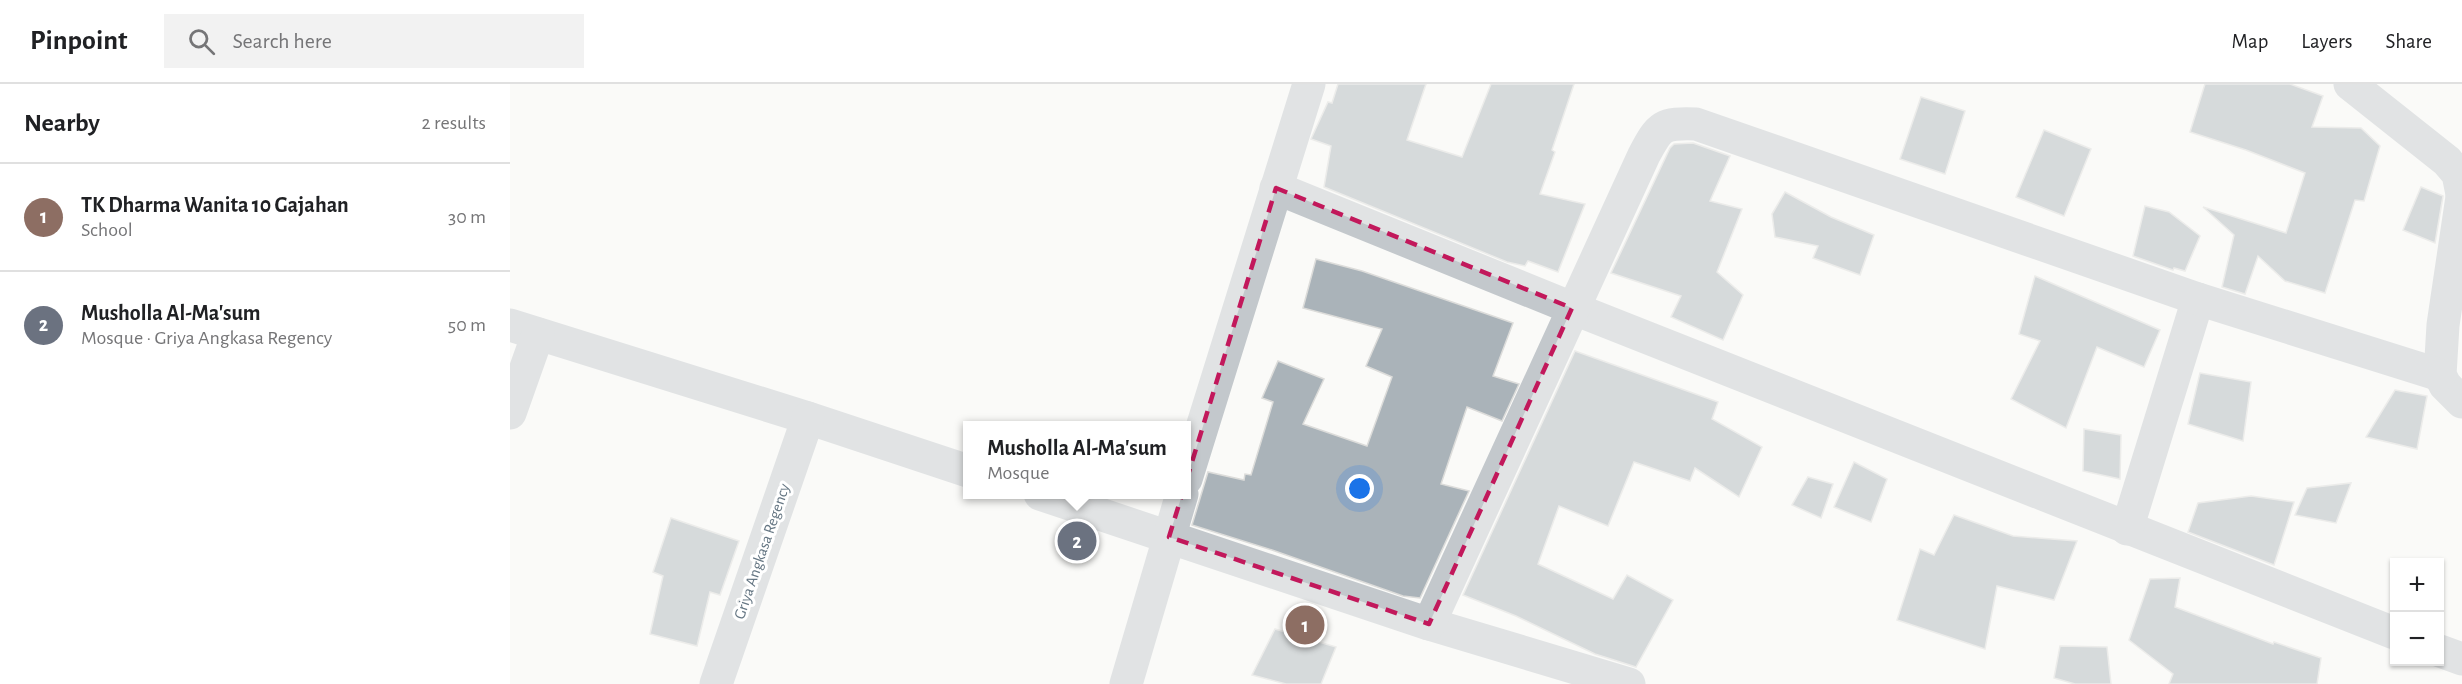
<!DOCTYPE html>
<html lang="en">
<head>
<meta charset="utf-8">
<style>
  :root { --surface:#fff; --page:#f2f2f2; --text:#202124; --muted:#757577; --line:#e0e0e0; --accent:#2563eb }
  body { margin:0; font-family:"Alegreya Sans",sans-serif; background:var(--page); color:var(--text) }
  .controls { position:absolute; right:18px; bottom:18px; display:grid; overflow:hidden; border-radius:0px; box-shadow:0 2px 4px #0004 }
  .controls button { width:54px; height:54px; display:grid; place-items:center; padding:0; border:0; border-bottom:2px solid var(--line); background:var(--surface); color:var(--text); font:30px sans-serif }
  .you { position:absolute; left:850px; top:405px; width:21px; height:21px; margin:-15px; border:4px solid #fff; border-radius:50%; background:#1a73e8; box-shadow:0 0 0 9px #1a73e833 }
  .badge { display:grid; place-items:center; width:39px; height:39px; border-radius:50%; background:var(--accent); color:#fff; font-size:20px; font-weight:700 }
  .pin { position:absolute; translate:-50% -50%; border:3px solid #fff; box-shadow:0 2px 6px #0006 }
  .popup { position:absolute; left:453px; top:337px; width:228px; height:78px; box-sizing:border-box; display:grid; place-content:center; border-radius:0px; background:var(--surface); filter:drop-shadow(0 2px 4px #0005); font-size:20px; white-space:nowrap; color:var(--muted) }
  .popup b { font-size:22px; color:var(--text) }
  .popup::after { content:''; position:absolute; left:50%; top:100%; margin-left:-12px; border:12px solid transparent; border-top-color:var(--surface) }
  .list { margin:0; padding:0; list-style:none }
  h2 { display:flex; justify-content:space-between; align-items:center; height:78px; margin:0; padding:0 24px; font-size:26px }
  h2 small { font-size:20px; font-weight:400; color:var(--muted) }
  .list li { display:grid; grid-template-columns:39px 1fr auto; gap:18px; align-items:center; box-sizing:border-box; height:108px; padding:0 24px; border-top:2px solid var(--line) }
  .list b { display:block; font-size:22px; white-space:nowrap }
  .list p { margin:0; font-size:20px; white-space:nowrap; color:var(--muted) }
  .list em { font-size:20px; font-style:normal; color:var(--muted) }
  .icon { flex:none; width:33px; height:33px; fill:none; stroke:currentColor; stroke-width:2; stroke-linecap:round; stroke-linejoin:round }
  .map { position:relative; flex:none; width:1952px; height:600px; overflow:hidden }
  header { display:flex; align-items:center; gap:36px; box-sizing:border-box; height:84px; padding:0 30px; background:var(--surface); border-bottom:2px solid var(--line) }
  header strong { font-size:28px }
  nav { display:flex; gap:33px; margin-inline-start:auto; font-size:21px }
  .search { width:420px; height:54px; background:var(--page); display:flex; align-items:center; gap:15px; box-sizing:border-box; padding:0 21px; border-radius:0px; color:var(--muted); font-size:22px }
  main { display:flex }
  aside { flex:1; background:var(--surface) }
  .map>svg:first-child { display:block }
</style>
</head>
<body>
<header>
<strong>Pinpoint</strong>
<div class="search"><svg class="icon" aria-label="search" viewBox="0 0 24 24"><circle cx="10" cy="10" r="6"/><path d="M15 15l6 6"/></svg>Search here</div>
<nav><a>Map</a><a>Layers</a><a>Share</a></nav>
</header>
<main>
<aside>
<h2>Nearby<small>2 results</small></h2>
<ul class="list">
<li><span class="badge" style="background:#8d6e63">1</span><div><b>TK Dharma Wanita 10 Gajahan</b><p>School</p></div><em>30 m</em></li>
<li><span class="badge" style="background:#6b7280">2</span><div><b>Musholla Al-Ma'sum</b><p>Mosque · Griya Angkasa Regency</p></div><em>50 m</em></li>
</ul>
</aside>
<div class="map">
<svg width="1952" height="600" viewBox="0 0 1952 600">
  <rect width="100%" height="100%" fill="#fafaf8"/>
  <g fill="#aab3b9" stroke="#dcdcda" stroke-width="1.5">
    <path d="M 828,0 L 916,0 L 897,56 L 952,73 L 981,0 L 1064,0 L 1042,66 L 1045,68 L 1030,110 L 1075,120 L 1048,188 L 1018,177 L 1015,182 L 997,178 L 814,103 L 821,62 L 801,55 L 818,18 L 822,19 Z"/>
    <path d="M 1695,0 L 1780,0 L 1813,12 L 1802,43 L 1851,44 L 1870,62 L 1854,117 L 1845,116 L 1815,209 L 1775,197 L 1748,172 L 1735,210 L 1712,203 L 1724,151 L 1693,123 L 1776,149 L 1795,89 L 1736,66 L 1680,48 Z"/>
    <path d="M 1411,13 L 1455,27 L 1435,90 L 1390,75 Z"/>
    <path d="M 1534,46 L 1581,65 L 1554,132 L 1506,113 Z"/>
    <path d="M 1183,59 L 1220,72 L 1200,117 L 1232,125 L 1207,188 L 1233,211 L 1213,256 L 1161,233 L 1171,212 L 1101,189 L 1160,64 L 1164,60 Z"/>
    <path d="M 1911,103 L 1933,112 L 1925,159 L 1893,146 Z"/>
    <path d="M 1275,108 L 1321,133 L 1364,151 L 1350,191 L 1303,174 L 1308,162 L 1265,153 L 1262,130 Z"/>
    <path d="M 1635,122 L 1659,128 L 1690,152 L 1675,187 L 1664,184 L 1663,186 L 1623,172 Z"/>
    <path d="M 806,175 L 852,187 L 1003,239 L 983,292 L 1009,300 L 992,337 L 957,323 L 931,400 L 959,407 L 910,514 L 893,512 L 762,466 L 682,441 L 698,388 L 734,396 L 735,390 L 741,391 L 763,318 L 752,314 L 768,277 L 814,295 L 793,340 L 857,362 L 882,293 L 856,282 L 872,245 L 793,224 Z"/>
    <path d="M 1525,192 L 1650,246 L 1634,283 L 1587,263 L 1556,344 L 1501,315 L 1530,257 L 1509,250 Z"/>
    <path d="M 1065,267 L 1208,318 L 1202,335 L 1252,363 L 1229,413 L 1185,384 L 1180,397 L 1124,378 L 1098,442 L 1049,422 L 1028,480 L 1103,515 L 1117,491 L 1163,516 L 1126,583 L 1085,570 L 1006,532 L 953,511 Z"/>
    <path d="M 1690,289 L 1741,298 L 1733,357 L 1678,340 Z"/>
    <path d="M 1885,306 L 1917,312 L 1907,365 L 1856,353 Z"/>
    <path d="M 1574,345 L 1611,351 L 1610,395 L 1573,387 Z"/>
    <path d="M 1344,378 L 1377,395 L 1361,438 L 1324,423 Z"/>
    <path d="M 1298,393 L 1323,400 L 1311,434 L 1282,421 Z"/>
    <path d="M 1841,399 L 1826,439 L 1785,431 L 1797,404 Z"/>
    <path d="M 1741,412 L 1784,418 L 1764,481 L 1678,448 L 1688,419 Z"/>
    <path d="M 1444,431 L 1503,452 L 1567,457 L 1544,516 L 1487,502 L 1475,565 L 1387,536 L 1410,465 L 1424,471 Z"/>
    <path d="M 161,434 L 229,457 L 210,511 L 200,508 L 187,562 L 140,550 L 153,492 L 143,488 Z"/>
    <path d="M 1670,494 L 1665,523 L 1763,560 L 1764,558 L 1811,574 L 1807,600 L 1659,600 L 1663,590 L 1619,556 L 1640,495 Z"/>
    <path d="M 765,545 L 826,563 L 811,600 L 776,600 L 742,591 Z"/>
    <path d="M 1550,562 L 1597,563 L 1601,600 L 1565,600 L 1544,594 Z"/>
  </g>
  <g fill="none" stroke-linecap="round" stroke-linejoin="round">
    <g stroke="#c3c8cc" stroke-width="33">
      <path d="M 1840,0 L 1937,77 L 1948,90 L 1952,110"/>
      <path d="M 766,104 L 1062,224 L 1884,549"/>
      <path d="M 1952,113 L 1933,241 L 1930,291 L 1935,301 L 1952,318"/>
      <path d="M 0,241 L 298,334 L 458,387"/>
      <path d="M 0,329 L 28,250"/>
      <path d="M 676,395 L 799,0"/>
      <path d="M 530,410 L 919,540 L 1119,600"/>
      <path d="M 1617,445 L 1688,215"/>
      <path d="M 919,540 L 1134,71 C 1150,41 1152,39 1186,40 L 1688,215 L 1930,291"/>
      <path d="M 1930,567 L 1952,575"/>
      <path d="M 206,600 L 298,334"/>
      <path d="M 616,600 L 672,410"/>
    </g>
  </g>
  <path d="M0 0H1952V600H0ZM 766,104 L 1062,224 L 919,540 L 659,453 Z" fill="#fafaf8" fill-opacity=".55" fill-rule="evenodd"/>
  <path fill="none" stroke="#c2185b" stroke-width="4.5" stroke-dasharray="12 8" stroke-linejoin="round" d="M 766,104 L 1062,224 L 919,540 L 659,453 Z"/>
  <g text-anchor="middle" stroke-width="6" stroke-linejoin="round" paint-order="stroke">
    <g font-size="16" fill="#657683" stroke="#fff">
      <text transform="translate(251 467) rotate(-71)" y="6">Griya Angkasa Regency</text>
    </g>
  </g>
</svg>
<div class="controls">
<button>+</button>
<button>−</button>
</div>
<div class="you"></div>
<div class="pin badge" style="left:795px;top:541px;background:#8d6e63">1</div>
<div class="pin badge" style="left:567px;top:457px;background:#6b7280">2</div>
<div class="popup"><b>Musholla Al-Ma'sum</b>Mosque</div>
</div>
</main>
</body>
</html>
